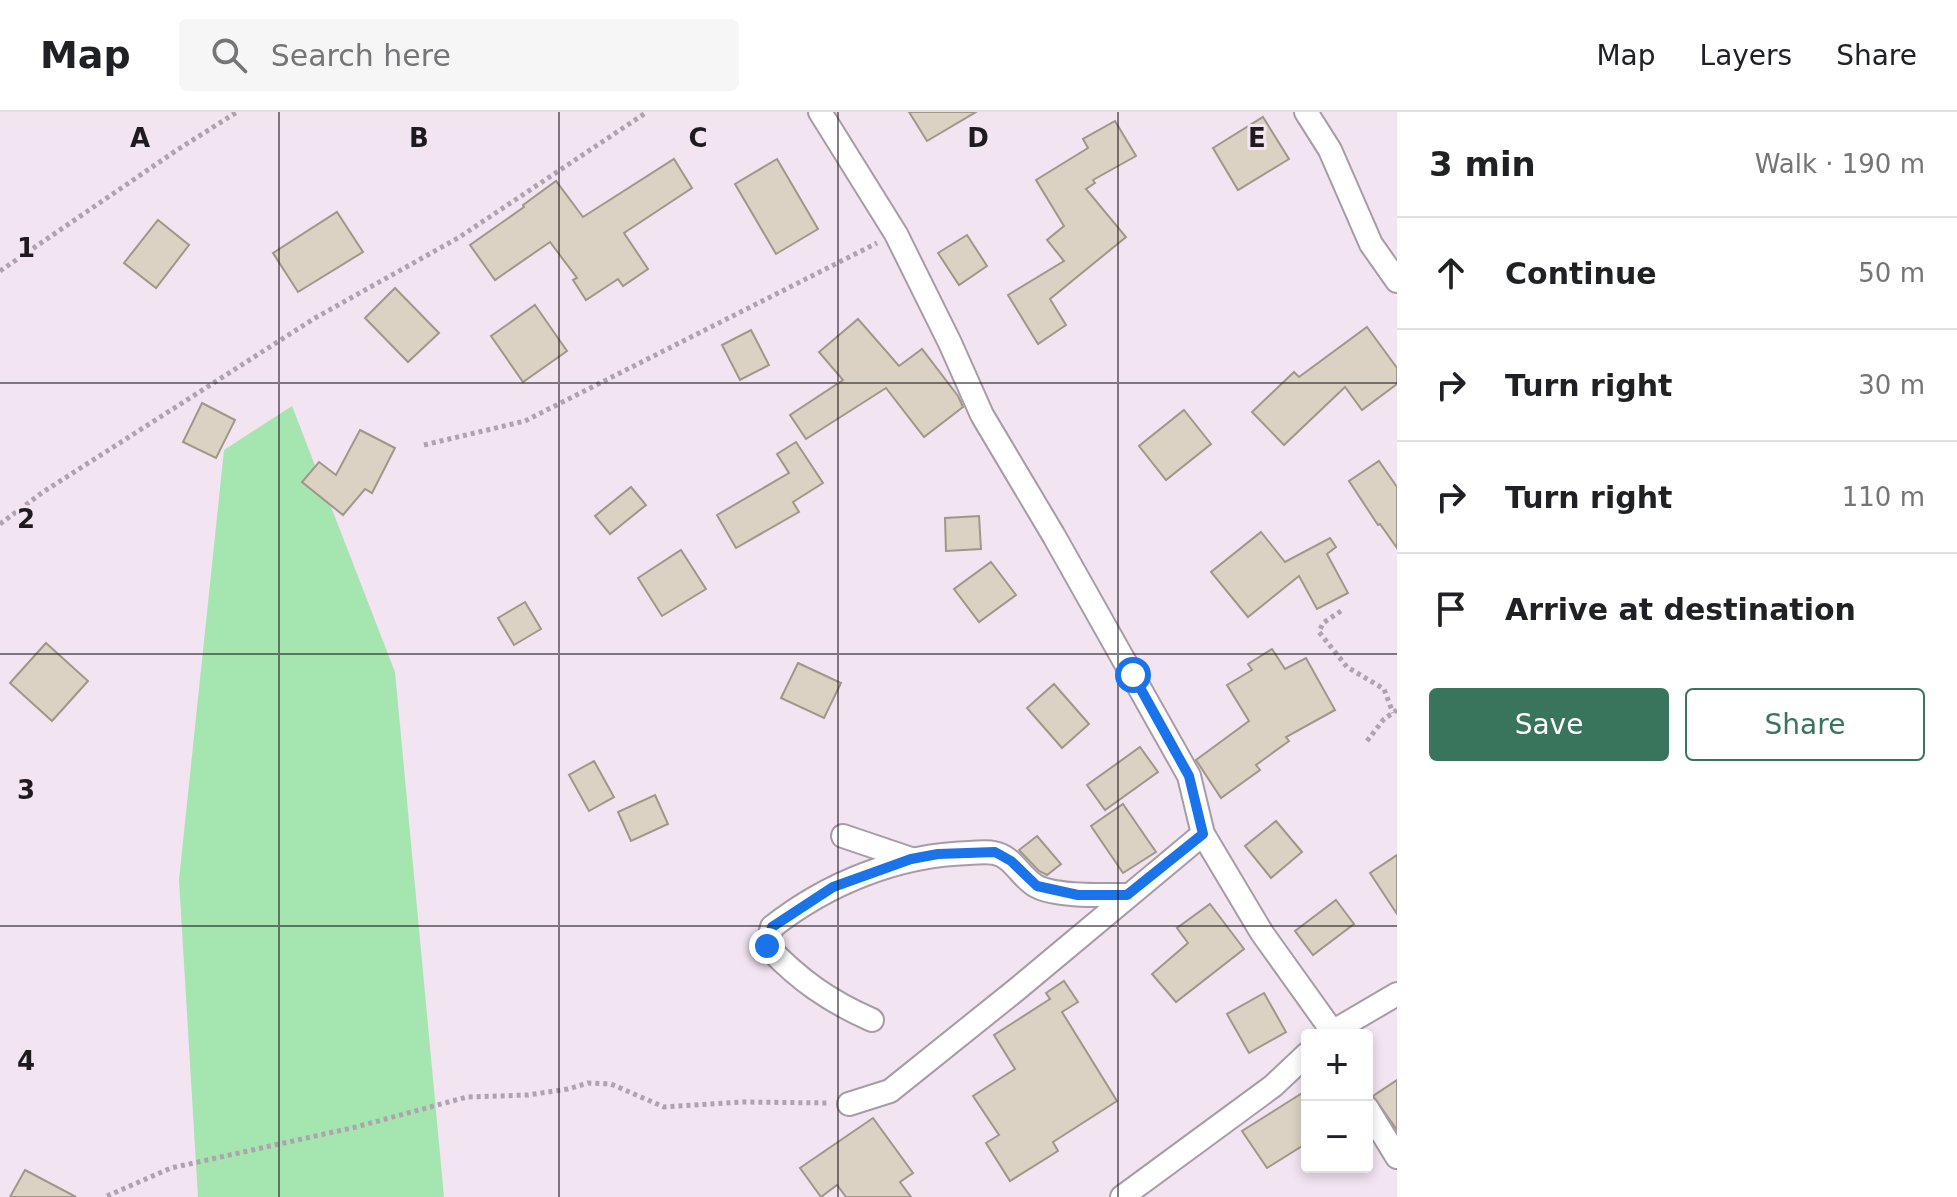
<!DOCTYPE html>
<html lang="en">
<head>
<meta charset="utf-8">
<style>
  :root { --surface:#fff; --page:#f6f6f6; --text:#202124; --muted:#757577; --line:#e0e0e0; --accent:#39745d }
  body { margin:0; font-family:"DejaVu Sans",sans-serif; background:var(--page); color:var(--text) }
  .controls { position:absolute; right:24px; bottom:24px; display:grid; overflow:hidden; border-radius:8px; box-shadow:0 4px 12px #0003 }
  .controls button { width:72px; height:72px; display:grid; place-items:center; padding:0; border:0; border-bottom:2px solid var(--line); background:var(--surface); color:var(--text); font:40px sans-serif }
  .stop { position:absolute; width:24px; height:24px; margin:-18px; border:6px solid #1a73e8; border-radius:50%; background:#fff }
  .stop.end { background:#1a73e8; border-color:#fff; box-shadow:0 2px 8px #0008 }
  .list { margin:0; padding:0; list-style:none }
  h2 { display:flex; justify-content:space-between; align-items:center; height:104px; margin:0; padding:0 32px; font-size:34px }
  h2 small { font-size:26px; font-weight:400; color:var(--muted) }
  .list li { display:grid; grid-template-columns:52px 1fr auto; gap:24px; align-items:center; box-sizing:border-box; height:112px; padding:0 32px; border-top:2px solid var(--line) }
  .list b { display:block; font-size:30px; white-space:nowrap }
  .list em { font-size:26px; font-style:normal; color:var(--muted) }
  .actions { display:flex; gap:16px; padding:24px 32px }
  .actions a { flex:1; padding:18px 0; border:2px solid var(--accent); border-radius:8px; text-align:center; font-size:28px; color:var(--accent) }
  .actions .main { background:var(--accent); color:#fff }
  .icon { flex:none; width:44px; height:44px; fill:none; stroke:currentColor; stroke-width:2; stroke-linecap:round; stroke-linejoin:round }
  .map { position:relative; flex:none; width:1397px; height:1085px; overflow:hidden }
  header { display:flex; align-items:center; gap:48px; box-sizing:border-box; height:112px; padding:0 40px; background:var(--surface); border-bottom:2px solid var(--line) }
  header strong { font-size:38px }
  nav { display:flex; gap:44px; margin-inline-start:auto; font-size:28px }
  .search { width:560px; height:72px; background:var(--page); display:flex; align-items:center; gap:20px; box-sizing:border-box; padding:0 28px; border-radius:8px; color:var(--muted); font-size:30px }
  main { display:flex }
  aside { flex:1; background:var(--surface) }
  .map>svg:first-child { display:block }
</style>
</head>
<body>
<header>
<strong>Map</strong>
<div class="search"><svg class="icon" aria-label="search" viewBox="0 0 24 24"><circle cx="10" cy="10" r="6"/><path d="M15 15l6 6"/></svg>Search here</div>
<nav><a>Map</a><a>Layers</a><a>Share</a></nav>
</header>
<main>
<div class="map">
<svg width="1397" height="1085" viewBox="0 0 1397 1085">
  <rect width="100%" height="100%" fill="#f2e4f1"/>
  <path fill="#a5e5b0" d="M 292,294 L 395,560 L 444,1085 L 198,1085 L 179,768 L 224,338 Z"/>
  <g fill="#dbd2c3" stroke="#a09789" stroke-width="2">
    <path d="M 909,0 L 976,0 L 927,29 Z"/>
    <path d="M 1263,5 L 1289,47 L 1238,78 L 1213,36 Z"/>
    <path d="M 1115,9 L 1136,44 L 1093,68 L 1095,71 L 1086,77 L 1126,125 L 1050,187 L 1066,213 L 1038,232 L 1008,183 L 1064,149 L 1047,128 L 1064,114 L 1036,68 L 1088,36 L 1083,27 Z"/>
    <path d="M 674,47 L 692,76 L 624,121 L 648,157 L 623,174 L 618,167 L 586,188 L 573,168 L 577,166 L 550,130 L 495,168 L 470,133 L 524,95 L 523,93 L 556,69 L 583,105 Z"/>
    <path d="M 777,47 L 818,117 L 776,142 L 735,72 Z"/>
    <path d="M 337,100 L 363,140 L 298,180 L 273,141 Z"/>
    <path d="M 158,108 L 189,133 L 156,176 L 124,151 Z"/>
    <path d="M 967,123 L 987,154 L 959,173 L 938,141 Z"/>
    <path d="M 395,176 L 439,221 L 408,250 L 365,206 Z"/>
    <path d="M 535,193 L 567,239 L 523,270 L 491,224 Z"/>
    <path d="M 858,207 L 899,254 L 922,237 L 958,284 L 963,295 L 924,325 L 886,276 L 806,327 L 790,303 L 843,268 L 819,240 Z"/>
    <path d="M 1367,215 L 1397,256 L 1397,272 L 1362,298 L 1345,275 L 1284,333 L 1252,300 L 1294,260 L 1299,265 Z"/>
    <path d="M 751,218 L 769,253 L 740,268 L 722,233 Z"/>
    <path d="M 202,291 L 235,308 L 216,346 L 183,330 Z"/>
    <path d="M 1184,298 L 1211,332 L 1166,368 L 1139,334 Z"/>
    <path d="M 360,318 L 395,336 L 372,381 L 365,377 L 343,403 L 302,370 L 319,350 L 336,363 Z"/>
    <path d="M 796,330 L 823,371 L 793,390 L 799,400 L 736,436 L 717,403 L 789,361 L 777,342 Z"/>
    <path d="M 1379,349 L 1397,375 L 1397,436 L 1380,412 L 1378,413 L 1349,369 Z"/>
    <path d="M 631,375 L 646,393 L 610,422 L 595,404 Z"/>
    <path d="M 979,404 L 981,437 L 946,439 L 945,406 Z"/>
    <path d="M 1261,420 L 1285,450 L 1330,426 L 1336,435 L 1327,442 L 1348,481 L 1317,497 L 1299,464 L 1248,505 L 1211,460 Z"/>
    <path d="M 681,438 L 706,477 L 662,504 L 638,466 Z"/>
    <path d="M 991,450 L 1016,483 L 979,510 L 954,477 Z"/>
    <path d="M 525,490 L 541,517 L 514,533 L 498,506 Z"/>
    <path d="M 46,531 L 88,569 L 52,609 L 10,571 Z"/>
    <path d="M 1272,537 L 1285,557 L 1306,546 L 1335,598 L 1286,625 L 1289,629 L 1256,653 L 1260,658 L 1221,686 L 1196,648 L 1249,609 L 1227,573 L 1252,558 L 1248,552 Z"/>
    <path d="M 798,551 L 841,571 L 824,606 L 781,586 Z"/>
    <path d="M 1054,572 L 1089,612 L 1062,636 L 1027,596 Z"/>
    <path d="M 1140,635 L 1158,660 L 1105,698 L 1087,673 Z"/>
    <path d="M 594,649 L 614,685 L 589,699 L 569,663 Z"/>
    <path d="M 655,683 L 668,712 L 631,729 L 618,700 Z"/>
    <path d="M 1123,692 L 1156,740 L 1123,761 L 1091,714 Z"/>
    <path d="M 1276,709 L 1302,740 L 1271,766 L 1245,734 Z"/>
    <path d="M 1037,724 L 1061,752 L 1047,763 L 1039,759 L 1019,738 Z"/>
    <path d="M 1397,743 L 1397,802 L 1370,761 Z"/>
    <path d="M 1336,788 L 1354,812 L 1313,843 L 1295,819 Z"/>
    <path d="M 1210,792 L 1244,837 L 1176,890 L 1152,862 L 1188,831 L 1177,816 Z"/>
    <path d="M 1064,869 L 1078,890 L 1062,900 L 1117,989 L 1053,1030 L 1058,1039 L 1010,1069 L 986,1031 L 999,1023 L 973,984 L 1015,957 L 994,923 L 1050,887 L 1046,881 Z"/>
    <path d="M 1264,881 L 1286,920 L 1249,941 L 1227,902 Z"/>
    <path d="M 1397,968 L 1397,1018 L 1373,984 Z"/>
    <path d="M 1307,978 L 1307,1031 L 1267,1056 L 1242,1019 Z"/>
    <path d="M 873,1006 L 913,1061 L 900,1070 L 911,1085 L 846,1085 L 837,1073 L 821,1085 L 800,1056 Z"/>
    <path d="M 25,1058 L 76,1085 L 10,1085 Z"/>
  </g>
  <g fill="none" stroke-linecap="round" stroke-linejoin="round">
    <g stroke="#a89ba8" stroke-width="26">
      <g id="minor">
        <path d="M 820,0 L 896,122 L 950,231 L 982,303 L 1054,424 L 1189,664 L 1203,722 L 1262,821 L 1335,923"/>
        <path d="M 1306,0 L 1330,38 L 1371,132 L 1397,169"/>
        <path d="M 843,724 L 911,747"/>
        <path d="M 872,908 C 829,889 799,868 767,834 L 772,815 C 828,771 898,743 969,741 C 977,741 986,739 994,741 C 1013,744 1020,765 1036,774 C 1055,785 1105,783 1127,783"/>
        <path d="M 1327,923 L 1397,882"/>
        <path d="M 849,992 L 890,979 L 1016,878 L 1203,722"/>
        <path d="M 1367,996 L 1397,1045"/>
        <path d="M 1122,1085 L 1273,974 L 1307,942"/>
      </g>
    </g>
    <g stroke="#aea3ae" stroke-width="5" stroke-dasharray="4 4" stroke-linecap="butt">
      <path d="M 0,159 L 177,38 L 237,0"/>
      <path d="M 424,333 L 525,309 L 877,131"/>
      <path d="M 0,412 L 43,380 L 315,206 L 458,126 L 647,0"/>
      <path d="M 1341,499 L 1323,511 L 1319,520 L 1347,555 L 1384,577 L 1393,601"/>
      <path d="M 1367,629 L 1384,607 L 1397,598"/>
      <path d="M 107,1084 L 171,1056 L 356,1015 L 467,985 L 528,983 L 568,977 L 588,971 L 611,972 L 664,995 L 743,990 L 830,991"/>
    </g>
    <use href="#minor" stroke="#fff" stroke-width="22"/>
  </g>
  <g fill="none" stroke-linecap="round" stroke-linejoin="round">
    <path stroke="#1a73e8" stroke-width="10" d="M 767,834 L 772,815 L 833,775 L 911,747 L 938,742 L 995,740 L 1011,749 L 1037,774 L 1078,783 L 1127,783 L 1203,722 L 1189,664 L 1133,563"/>
  </g>
  <path fill="none" stroke="#1f1a1f" stroke-width="2" stroke-opacity="0.55" d="M 279,0 L 279,1085M 559,0 L 559,1085M 838,0 L 838,1085M 1118,0 L 1118,1085M 0,271 L 1397,271M 0,542 L 1397,542M 0,814 L 1397,814"/>
  <g font-size="26" text-anchor="middle" font-weight="bold" fill="#1f1a1f" stroke="#f2e4f1" stroke-width="6" stroke-linejoin="round" paint-order="stroke">
    <text x="140" y="35">A</text>
    <text x="419" y="35">B</text>
    <text x="698" y="35">C</text>
    <text x="978" y="35">D</text>
    <text x="1257" y="35">E</text>
    <text x="26" y="145">1</text>
    <text x="26" y="416">2</text>
    <text x="26" y="687">3</text>
    <text x="26" y="958">4</text>
  </g>
</svg>
<div class="controls">
<button>+</button>
<button>−</button>
</div>
<div class="stop" style="left:1133px;top:563px"></div>
<div class="stop end" style="left:767px;top:834px"></div>
</div>
<aside>
<h2>3 min<small>Walk · 190 m</small></h2>
<ul class="list">
<li><svg class="icon" aria-label="ahead" viewBox="0 0 24 24"><path d="M12 20V5M6 11l6-6 6 6"/></svg><div><b>Continue</b></div><em>50 m</em></li>
<li><svg class="icon" aria-label="right" viewBox="0 0 24 24"><path d="M7 20v-9h11M14 6l5 5-5 5"/></svg><div><b>Turn right</b></div><em>30 m</em></li>
<li><svg class="icon" aria-label="right" viewBox="0 0 24 24"><path d="M7 20v-9h11M14 6l5 5-5 5"/></svg><div><b>Turn right</b></div><em>110 m</em></li>
<li><svg class="icon" aria-label="arrive" viewBox="0 0 24 24"><path d="M6 21V4h12l-3 4 3 4H6"/></svg><div><b>Arrive at destination</b></div></li>
</ul>
<div class="actions"><a class="main">Save</a><a>Share</a></div>
</aside>
</main>
</body>
</html>
